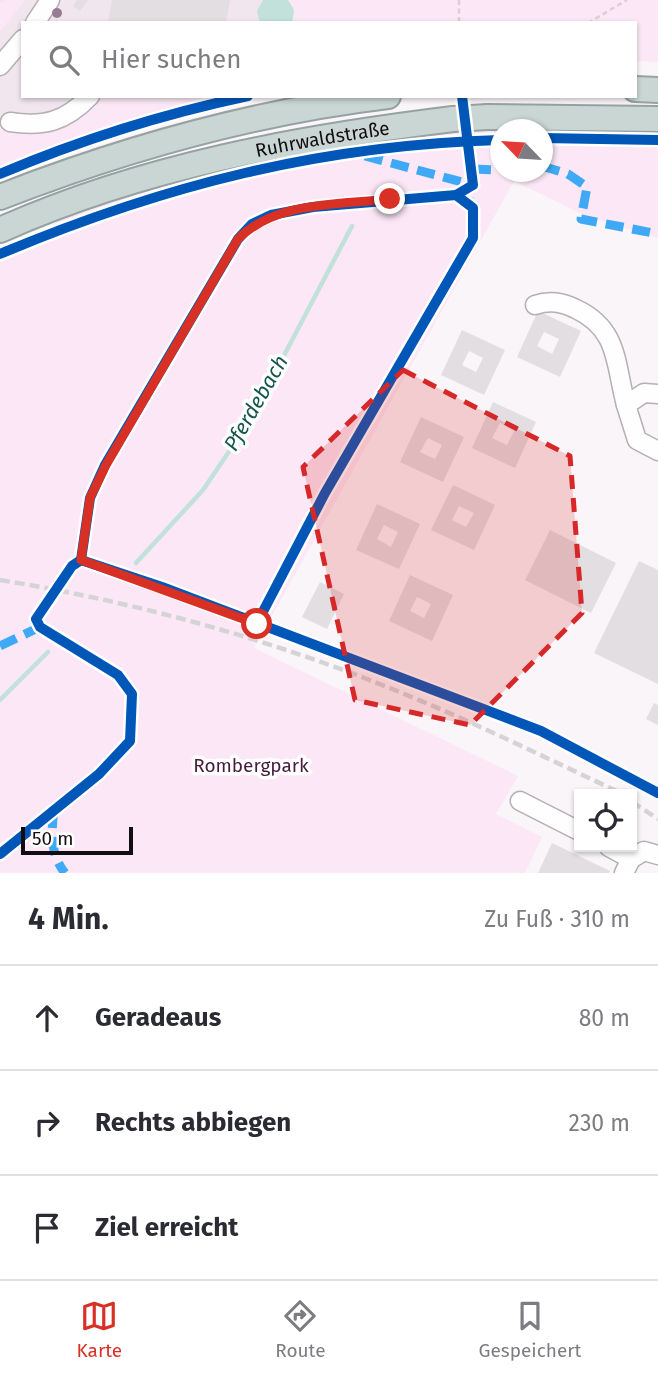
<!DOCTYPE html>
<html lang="de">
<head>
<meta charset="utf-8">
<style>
  :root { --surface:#fff; --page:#f7f7f7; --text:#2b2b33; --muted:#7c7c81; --line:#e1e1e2; --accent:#d93025 }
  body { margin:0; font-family:"Fira Sans",sans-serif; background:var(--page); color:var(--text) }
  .controls { position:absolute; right:21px; bottom:21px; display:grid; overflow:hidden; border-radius:0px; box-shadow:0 2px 5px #0004 }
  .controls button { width:63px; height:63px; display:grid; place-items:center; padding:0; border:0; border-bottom:2px solid var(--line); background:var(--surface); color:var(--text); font:35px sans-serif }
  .compass { position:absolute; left:490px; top:119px; width:63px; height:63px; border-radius:50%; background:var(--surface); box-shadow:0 2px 5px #0004; rotate:295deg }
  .scale { position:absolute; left:21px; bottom:18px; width:112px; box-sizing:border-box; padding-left:7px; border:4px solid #110d10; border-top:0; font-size:19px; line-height:24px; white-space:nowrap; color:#110d10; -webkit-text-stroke:5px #fff; paint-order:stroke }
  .stop { position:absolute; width:21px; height:21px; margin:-16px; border:5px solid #d93025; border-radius:50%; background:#fff }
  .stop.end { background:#d93025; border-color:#fff; box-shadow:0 2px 7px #0008 }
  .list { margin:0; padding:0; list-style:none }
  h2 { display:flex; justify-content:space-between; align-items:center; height:91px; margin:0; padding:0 28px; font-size:30px }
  h2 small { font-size:23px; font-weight:400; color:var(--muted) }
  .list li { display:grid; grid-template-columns:46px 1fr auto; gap:21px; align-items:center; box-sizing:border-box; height:105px; padding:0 28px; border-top:2px solid var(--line) }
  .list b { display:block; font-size:26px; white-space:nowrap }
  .list em { font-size:23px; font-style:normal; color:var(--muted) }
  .icon { flex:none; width:38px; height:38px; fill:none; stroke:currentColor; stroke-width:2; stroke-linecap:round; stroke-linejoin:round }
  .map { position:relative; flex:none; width:658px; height:873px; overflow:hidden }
  .search { position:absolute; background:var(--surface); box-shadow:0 2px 5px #0004; left:21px; right:21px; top:21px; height:77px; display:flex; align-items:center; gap:18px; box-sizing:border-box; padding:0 24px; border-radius:0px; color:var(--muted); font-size:26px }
  .sheet { height:406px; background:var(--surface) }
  nav { display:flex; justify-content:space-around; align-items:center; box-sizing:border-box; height:98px; border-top:2px solid var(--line); background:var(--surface); font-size:19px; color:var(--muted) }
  nav a { display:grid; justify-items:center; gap:4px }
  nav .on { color:var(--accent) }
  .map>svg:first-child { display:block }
</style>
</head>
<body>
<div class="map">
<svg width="658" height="873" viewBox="0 0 658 873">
  <rect width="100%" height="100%" fill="#faf5f9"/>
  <path fill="#f1e5ee" d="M 0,0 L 348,0 L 343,23 L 23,23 L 23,96 L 208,96 L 0,168 Z"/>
  <g fill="#fbe7f5" fill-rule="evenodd">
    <path d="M 7,0 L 25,0 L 0,32 L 0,3 Z"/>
    <path d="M 288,0 L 658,0 L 658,62 L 635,61 L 635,23 L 292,23 L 294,10 Z"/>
    <path d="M 95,96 L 208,96 L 0,168 L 0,126 L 13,128 Z"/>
    <path d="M 540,125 L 658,132 L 658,238 L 586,216 L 514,181 L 254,648 L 518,776 L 496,814 L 542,837 L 525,873 L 0,873 L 0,252 L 116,191 L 319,143 ZM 500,130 L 542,130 L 542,172 L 500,172 Z"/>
  </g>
  <path fill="#c1e1da" d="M 263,0 L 288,0 L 294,10 L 292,23 L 260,23 L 257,11 Z"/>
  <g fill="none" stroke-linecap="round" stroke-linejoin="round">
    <g stroke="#c1e1da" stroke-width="4.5">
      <path d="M 136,563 L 203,490 L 249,422 L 352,226"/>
      <path d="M 0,700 L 48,652"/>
    </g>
  </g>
  <g fill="#e2dee1" fill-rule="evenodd">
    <path d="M 77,0 L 88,0 L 80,11 L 73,6 Z"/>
    <path d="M 112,0 L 230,0 L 226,23 L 108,23 Z"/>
    <path d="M 538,311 L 581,331 L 560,377 L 517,357 ZM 544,332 L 559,339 L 552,354 L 537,346 Z"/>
    <path d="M 462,330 L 505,350 L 484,395 L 441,375 ZM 469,351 L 483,358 L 476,372 L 462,365 Z"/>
    <path d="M 493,402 L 536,422 L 515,468 L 472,448 ZM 500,423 L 514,431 L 507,445 L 492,438 Z"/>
    <path d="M 421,417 L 464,437 L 443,482 L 400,462 ZM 428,438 L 442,445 L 435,459 L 420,452 Z"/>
    <path d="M 453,485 L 495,505 L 474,550 L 431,530 ZM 459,506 L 474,513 L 466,527 L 452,520 Z"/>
    <path d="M 377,504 L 420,524 L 399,569 L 356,550 ZM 384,525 L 398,532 L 391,547 L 377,539 Z"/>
    <path d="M 550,530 L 616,563 L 591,613 L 525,580 Z"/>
    <path d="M 639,561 L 658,570 L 658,684 L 594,653 Z"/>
    <path d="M 410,575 L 453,595 L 432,641 L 389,621 ZM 417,597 L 431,604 L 424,618 L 410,611 Z"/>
    <path d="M 320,582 L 344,594 L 327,629 L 302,617 Z"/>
    <path d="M 654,703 L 658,705 L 658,725 L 646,719 Z"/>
    <path d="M 552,843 L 610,871 L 609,873 L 538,873 Z"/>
  </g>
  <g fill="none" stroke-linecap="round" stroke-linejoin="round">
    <g stroke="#b4b0b3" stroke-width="21">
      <g id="minor">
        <path d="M 35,23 L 50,0"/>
        <path d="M 0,66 L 23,39"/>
        <path d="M 10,122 C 44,127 65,122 90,96"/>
        <path d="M 535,305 C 550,300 562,302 576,309 C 619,329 615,364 626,405"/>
        <path d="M 658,394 L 644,393 L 626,405 L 637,440 L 658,451"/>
        <path d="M 520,801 L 579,831"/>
        <path d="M 609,847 L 631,859"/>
        <path d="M 624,873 L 631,859 L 644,851 L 658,855"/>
      </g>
    </g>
    <g stroke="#96a2a2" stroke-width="28">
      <g id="highway">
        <path d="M 635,89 L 658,90"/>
        <path d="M 488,117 L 658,119"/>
        <path d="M 0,197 C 126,148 253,112 388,96"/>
        <path id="s1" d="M 0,230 C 143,166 298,138 453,119"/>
      </g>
    </g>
    <g stroke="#d5d2d4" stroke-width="2.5" stroke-dasharray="5 3.5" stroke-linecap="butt">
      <path d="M 459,0 L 459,23"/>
      <path d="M 588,23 L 627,0"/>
      <path d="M 469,138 L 473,169 L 473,208"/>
      <path d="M 81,560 C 82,539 83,517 90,497 C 103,460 129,429 148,396 C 170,358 221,246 253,224 C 286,201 412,198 456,195"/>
      <path d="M 81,560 L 257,623"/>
      <path d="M 0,854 L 99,774 L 130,741 L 132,694 L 118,675 L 40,627 L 36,619 L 72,566 L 81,560"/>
    </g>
    <use href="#minor" stroke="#fefefe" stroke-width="18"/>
    <use href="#highway" stroke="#c9d6d4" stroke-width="24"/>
    <g stroke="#d5d4d5" stroke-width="4.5" stroke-dasharray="10 5" stroke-linecap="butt">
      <path d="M 0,580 C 136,602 270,639 397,691 C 474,722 548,759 623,794"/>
      <path d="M 632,802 L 658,819"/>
    </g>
    <g stroke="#96a2a2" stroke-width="28" stroke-linecap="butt">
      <path id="highway-bridge" d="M 453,119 L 488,117"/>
    </g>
    <use href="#highway-bridge" stroke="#c9d6d4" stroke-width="24"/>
    <g stroke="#3fa9f5" stroke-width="9" stroke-dasharray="18 9" stroke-linecap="butt">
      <path d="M 365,156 L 473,185"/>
      <path d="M 542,166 L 568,174 L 587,187 L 581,219 L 658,234"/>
      <path d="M 473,169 L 500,170"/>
      <path d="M 0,646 L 40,627"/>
      <path d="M 54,810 C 51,834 50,854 65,873"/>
    </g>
    <g stroke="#fff" stroke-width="15">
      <g id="cycleway">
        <path d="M 542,138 L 658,140"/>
        <path d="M 0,174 C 80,140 163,114 248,96"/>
        <path d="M 0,254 C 164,185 322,145 500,140"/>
        <path d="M 81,560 L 90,498 L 105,465 L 238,239 L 252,224 L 271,215 L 313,207 L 456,195 L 473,185 L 462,96"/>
        <path d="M 81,560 L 162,587 L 541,731 L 658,793"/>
        <path d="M 257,623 L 325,493 L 473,238 L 473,208 L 456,195"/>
        <path d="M 0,854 L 99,774 L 130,741 L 132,694 L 118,675 L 40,627 L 36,619 L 72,566 L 81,560"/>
      </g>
    </g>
    <use href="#cycleway" stroke="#0057b8" stroke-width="10"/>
  </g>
  <circle fill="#977d92" cx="57" cy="13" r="5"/>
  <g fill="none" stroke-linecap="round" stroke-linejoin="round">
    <path stroke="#d93025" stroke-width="9" d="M 257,624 L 81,560 L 90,498 L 106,465 L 238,239 C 276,201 339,205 390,199"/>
  </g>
  <path fill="#d62828" fill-opacity="0.2" stroke="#d62828" stroke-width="5" stroke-dasharray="14 9" stroke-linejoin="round" d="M 403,370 L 570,456 L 582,613 L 470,725 L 355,700 L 303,467 Z"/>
  <g text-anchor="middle" stroke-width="7" stroke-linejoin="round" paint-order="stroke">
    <g font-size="19" fill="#110d10" stroke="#fff">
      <text dy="7" stroke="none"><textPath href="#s1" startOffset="336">Ruhrwaldstraße</textPath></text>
    </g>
    <g font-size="19" fill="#461b3e" stroke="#fff">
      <text x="251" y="772">Rombergpark</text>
    </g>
    <g font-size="21" font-style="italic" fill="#15564b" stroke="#fff">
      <text transform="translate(256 403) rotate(-60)" y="7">Pferdebach</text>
    </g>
  </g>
</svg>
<div class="controls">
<button><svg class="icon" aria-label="locate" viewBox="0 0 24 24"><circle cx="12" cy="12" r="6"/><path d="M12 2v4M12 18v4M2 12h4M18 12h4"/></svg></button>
</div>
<svg class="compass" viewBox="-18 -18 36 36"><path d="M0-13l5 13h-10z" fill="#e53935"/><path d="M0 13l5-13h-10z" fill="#7c7c81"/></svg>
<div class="scale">50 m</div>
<div class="stop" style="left:257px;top:624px"></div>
<div class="stop end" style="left:390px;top:199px"></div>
<div class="search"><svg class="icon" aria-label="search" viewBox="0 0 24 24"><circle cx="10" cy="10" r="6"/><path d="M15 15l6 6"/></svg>Hier suchen</div>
</div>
<section class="sheet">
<h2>4 Min.<small>Zu Fuß · 310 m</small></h2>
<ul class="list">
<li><svg class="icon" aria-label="ahead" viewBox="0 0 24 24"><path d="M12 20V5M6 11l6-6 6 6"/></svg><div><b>Geradeaus</b></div><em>80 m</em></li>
<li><svg class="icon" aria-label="right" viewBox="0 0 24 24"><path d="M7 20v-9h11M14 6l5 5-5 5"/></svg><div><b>Rechts abbiegen</b></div><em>230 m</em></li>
<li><svg class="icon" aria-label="arrive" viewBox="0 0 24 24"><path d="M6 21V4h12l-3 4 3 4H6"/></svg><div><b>Ziel erreicht</b></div></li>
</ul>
</section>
<nav>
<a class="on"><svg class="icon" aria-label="map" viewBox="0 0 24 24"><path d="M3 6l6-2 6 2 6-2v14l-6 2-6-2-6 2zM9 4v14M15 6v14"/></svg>Karte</a>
<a><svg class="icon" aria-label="directions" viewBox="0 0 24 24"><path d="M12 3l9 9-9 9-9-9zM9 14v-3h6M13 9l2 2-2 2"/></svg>Route</a>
<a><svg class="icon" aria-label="saved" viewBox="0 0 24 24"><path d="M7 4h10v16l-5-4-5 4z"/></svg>Gespeichert</a>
</nav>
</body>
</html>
